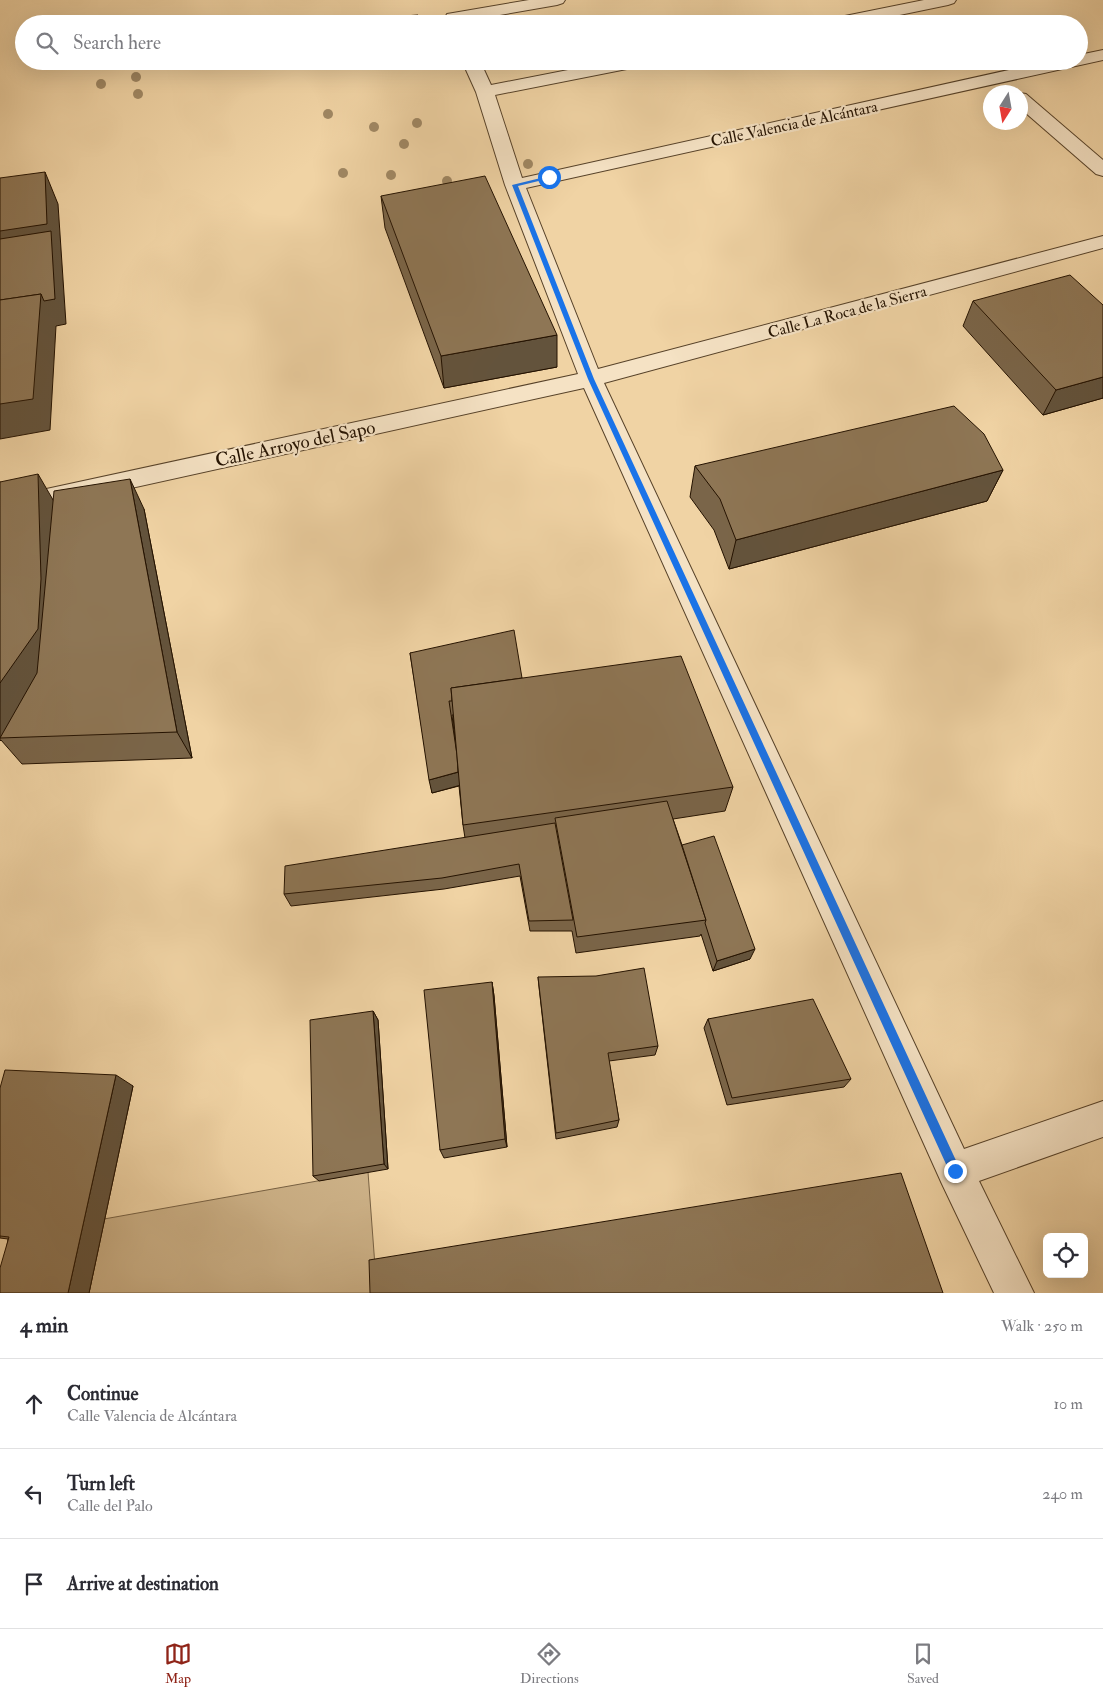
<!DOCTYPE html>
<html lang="en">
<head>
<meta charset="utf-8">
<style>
  :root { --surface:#fff; --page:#f7f7f7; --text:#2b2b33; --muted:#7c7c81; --line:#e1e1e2; --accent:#8f2418 }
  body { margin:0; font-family:"IM FELL Double Pica",serif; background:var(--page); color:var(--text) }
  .controls { position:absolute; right:15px; bottom:15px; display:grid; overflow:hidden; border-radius:8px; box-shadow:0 5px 20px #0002 }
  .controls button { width:45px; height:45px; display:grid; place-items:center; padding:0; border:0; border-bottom:1px solid var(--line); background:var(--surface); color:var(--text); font:25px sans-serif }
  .compass { position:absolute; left:983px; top:85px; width:45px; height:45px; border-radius:50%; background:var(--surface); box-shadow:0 5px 20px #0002; rotate:191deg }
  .stop { position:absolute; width:15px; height:15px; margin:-11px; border:4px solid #1a73e8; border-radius:50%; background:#fff }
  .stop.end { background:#1a73e8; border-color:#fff; box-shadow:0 1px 5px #0008 }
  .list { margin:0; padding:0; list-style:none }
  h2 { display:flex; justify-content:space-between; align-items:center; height:65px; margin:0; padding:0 20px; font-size:21px }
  h2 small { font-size:16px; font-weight:400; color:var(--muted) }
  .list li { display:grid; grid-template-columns:32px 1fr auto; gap:15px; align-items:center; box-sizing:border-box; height:90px; padding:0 20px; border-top:1px solid var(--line) }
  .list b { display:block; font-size:19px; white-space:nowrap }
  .list p { margin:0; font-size:16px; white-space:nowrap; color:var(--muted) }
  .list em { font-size:16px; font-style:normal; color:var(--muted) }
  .icon { flex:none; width:28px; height:28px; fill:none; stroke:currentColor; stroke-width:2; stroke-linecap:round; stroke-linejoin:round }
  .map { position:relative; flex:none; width:1103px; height:1293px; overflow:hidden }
  .search { position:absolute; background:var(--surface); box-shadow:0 5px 20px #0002; left:15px; right:15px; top:15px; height:55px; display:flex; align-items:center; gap:12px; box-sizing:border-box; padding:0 18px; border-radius:28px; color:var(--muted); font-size:19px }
  .sheet { height:335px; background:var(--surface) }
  nav { display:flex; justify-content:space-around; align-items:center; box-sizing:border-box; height:70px; border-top:1px solid var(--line); background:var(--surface); font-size:14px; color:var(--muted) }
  nav a { display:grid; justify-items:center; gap:2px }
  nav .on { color:var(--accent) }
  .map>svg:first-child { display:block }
</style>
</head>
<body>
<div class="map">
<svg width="1103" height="1293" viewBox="0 0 1103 1293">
  <rect width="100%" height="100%" fill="#f0d3a4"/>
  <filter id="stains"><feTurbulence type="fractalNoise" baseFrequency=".004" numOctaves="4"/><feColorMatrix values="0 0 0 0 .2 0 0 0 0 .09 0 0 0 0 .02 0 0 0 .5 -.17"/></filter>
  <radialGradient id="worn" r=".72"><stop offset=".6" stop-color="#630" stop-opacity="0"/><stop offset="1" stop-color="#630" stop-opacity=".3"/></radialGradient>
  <path fill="#cdb288" stroke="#786244" d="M 368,1172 L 377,1293 L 89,1293 L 104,1219 Z"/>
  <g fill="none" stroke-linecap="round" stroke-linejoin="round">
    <g stroke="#574229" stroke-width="2">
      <g id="minor">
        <path d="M 529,0 L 565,0 L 563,3 L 557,5 L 453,23 L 447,22 L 445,18 L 447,14 L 453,13 Z"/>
        <path d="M 924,0 L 956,0 L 954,3 L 948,5 L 856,24 L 822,24 L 824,20 L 830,19 Z"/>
        <path d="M 1103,50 L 1103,60 L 526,188 L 598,369 L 1103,236 L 1103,248 L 604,383 L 964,1149 L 1103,1101 L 1103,1137 L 979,1181 L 1034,1293 L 994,1293 L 942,1184 L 584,388 L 0,517 L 0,499 L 578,374 L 505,185 L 476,92 L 462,61 L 480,61 L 491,85 L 614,61 L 650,61 L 648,65 L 642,66 L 495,95 L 522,178 L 1049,61 L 1079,61 L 1079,55 Z"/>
        <path d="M 1020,93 L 1026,94 L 1103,160 L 1103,176 L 1096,174 L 1020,108 Z"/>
      </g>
    </g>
    <use href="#minor" fill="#f5e2c4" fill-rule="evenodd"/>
  </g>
  <g fill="#a08864">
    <circle cx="136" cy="77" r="5"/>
    <circle cx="101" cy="84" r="5"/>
    <circle cx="138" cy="94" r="5"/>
    <circle cx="328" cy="114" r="5"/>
    <circle cx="417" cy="123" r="5"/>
    <circle cx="374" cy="127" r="5"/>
    <circle cx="404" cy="144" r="5"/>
    <circle cx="528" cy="164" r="5"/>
    <circle cx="343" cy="173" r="5"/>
    <circle cx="391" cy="175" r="5"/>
    <circle cx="447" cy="181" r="5"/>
  </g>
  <g fill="#7a6549" stroke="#241200" fill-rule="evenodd">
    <path d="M 381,196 L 557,367 L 444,388 L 385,228 Z"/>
    <path d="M 973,301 L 1103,305 L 1103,398 L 1043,415 L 963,326 Z"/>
    <path d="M 695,466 L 1003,470 L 987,501 L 729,569 L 714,530 L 690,497 Z"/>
    <path d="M 0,482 L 53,500 L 144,509 L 192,758 L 22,764 L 1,740 L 0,741 Z"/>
    <path d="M 410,653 L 522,678 L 733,787 L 725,811 L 673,819 L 682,845 L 750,959 L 713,971 L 701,934 L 700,936 L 576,953 L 572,931 L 530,931 L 520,876 L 444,889 L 291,906 L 284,894 L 465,838 L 463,825 L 459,786 L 432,793 ZM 452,715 L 453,715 L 456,750 Z"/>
    <path d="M 538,977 L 658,1046 L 655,1055 L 609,1061 L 619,1120 L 617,1127 L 556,1139 L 539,987 Z"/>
    <path d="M 492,982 L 494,996 L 507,1147 L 444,1158 L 440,1150 Z"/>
    <path d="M 373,1011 L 378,1020 L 388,1169 L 319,1181 L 313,1176 Z"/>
    <path d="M 708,1019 L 851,1079 L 844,1087 L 727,1105 L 704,1028 Z"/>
    <path d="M 133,1086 L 89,1293 L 0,1293 L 8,1239 L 0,1238 L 0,1088 Z"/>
  </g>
  <g fill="#63533c" stroke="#241200">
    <path d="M 45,172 L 58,204 L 66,324 L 56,326 L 50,430 L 0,439 L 0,404 L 41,294 L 55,299 L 0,266 L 0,231 Z"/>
    <path d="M 557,335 L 557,367 L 444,388 L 441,356 Z"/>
    <path d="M 1103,377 L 1103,398 L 1043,415 L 1056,390 Z"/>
    <path d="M 1003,470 L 987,501 L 729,569 L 736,540 Z"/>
    <path d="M 38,474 L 56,505 L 58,657 L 0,738 L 0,683 Z"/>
    <path d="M 130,479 L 144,509 L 192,758 L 177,732 Z"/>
    <path d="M 459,772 L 461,785 L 432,793 L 429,780 Z"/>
    <path d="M 755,949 L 750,959 L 713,971 L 717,961 Z"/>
    <path d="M 492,982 L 494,996 L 507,1147 L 505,1139 Z"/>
    <path d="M 373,1011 L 378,1020 L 388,1169 L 384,1164 Z"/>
    <path d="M 116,1075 L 133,1086 L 89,1293 L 68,1293 Z"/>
  </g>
  <g fill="#8e7655" stroke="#241200">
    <path d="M 418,15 L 419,24 L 348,24 L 348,20 Z"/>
    <path d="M 446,18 L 447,24 L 432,24 L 431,20 Z"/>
    <path d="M 45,172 L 47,224 L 0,231 L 0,178 Z"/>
    <path d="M 485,176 L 557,335 L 441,356 L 381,196 Z"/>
    <path d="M 51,231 L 55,299 L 44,301 L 41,294 L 0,300 L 0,239 Z"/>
    <path d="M 1070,275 L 1103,305 L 1103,377 L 1056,390 L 973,301 Z"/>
    <path d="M 41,294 L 33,399 L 0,404 L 0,300 Z"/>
    <path d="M 954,406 L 984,434 L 1003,470 L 736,540 L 720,499 L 695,466 Z"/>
    <path d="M 38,474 L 41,579 L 38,629 L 0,683 L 0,482 Z"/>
    <path d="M 130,479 L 177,732 L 0,738 L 37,673 L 54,491 Z"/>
    <path d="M 514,630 L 522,678 L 451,688 L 452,701 L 449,701 L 457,755 L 458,772 L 429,780 L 410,653 Z"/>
    <path d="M 681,656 L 733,787 L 463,825 L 451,688 Z"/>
    <path d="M 667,801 L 706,920 L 577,937 L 555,818 Z"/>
    <path d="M 555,823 L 573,920 L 529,921 L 519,864 L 442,878 L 284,894 L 285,866 Z"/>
    <path d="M 714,836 L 755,949 L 717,961 L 705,923 L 706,920 L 682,845 Z"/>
    <path d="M 644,968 L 658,1046 L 608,1053 L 619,1120 L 556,1133 L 538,977 L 596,976 Z"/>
    <path d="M 492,982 L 505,1139 L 440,1150 L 424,990 Z"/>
    <path d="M 813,999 L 851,1079 L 732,1098 L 708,1019 Z"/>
    <path d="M 373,1011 L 384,1164 L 313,1176 L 310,1020 Z"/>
    <path d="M 5,1070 L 116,1075 L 68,1293 L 0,1293 L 0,1268 L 9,1237 L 0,1236 L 0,1088 Z"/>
    <path d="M 901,1173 L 943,1293 L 370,1293 L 369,1260 Z"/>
  </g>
  <path fill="#1a73e8" d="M 549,176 L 551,178 L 518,186 L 594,379 L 959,1167 L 960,1171 L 959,1175 L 955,1176 L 951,1175 L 588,379 L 512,185 Z"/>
  <g text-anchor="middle" stroke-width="4.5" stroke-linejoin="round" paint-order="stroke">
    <g font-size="16" fill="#241200" stroke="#f5e2c4">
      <text transform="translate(794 123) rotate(-12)" y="6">Calle Valencia de Alcántara</text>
      <text transform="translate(847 311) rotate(-15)" y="6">Calle La Roca de la Sierra</text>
    </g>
    <g font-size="19" fill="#241200" stroke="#f5e2c4">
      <text transform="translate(295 443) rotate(-12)" y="7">Calle Arroyo del Sapo</text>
    </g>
  </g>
  <rect width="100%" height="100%" filter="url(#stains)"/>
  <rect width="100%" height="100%" fill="url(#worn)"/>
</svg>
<div class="controls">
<button><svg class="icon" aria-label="locate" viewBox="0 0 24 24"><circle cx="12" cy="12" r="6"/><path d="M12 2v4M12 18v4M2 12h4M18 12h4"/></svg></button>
</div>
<svg class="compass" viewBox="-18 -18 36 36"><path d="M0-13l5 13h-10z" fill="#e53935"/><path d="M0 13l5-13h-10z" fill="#7c7c81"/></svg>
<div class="stop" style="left:549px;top:177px"></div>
<div class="stop end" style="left:955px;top:1171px"></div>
<div class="search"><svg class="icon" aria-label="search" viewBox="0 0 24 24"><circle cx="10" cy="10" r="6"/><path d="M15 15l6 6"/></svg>Search here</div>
</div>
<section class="sheet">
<h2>4 min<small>Walk · 250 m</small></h2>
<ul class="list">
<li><svg class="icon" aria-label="ahead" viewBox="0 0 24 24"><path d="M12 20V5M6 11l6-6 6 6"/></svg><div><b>Continue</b><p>Calle Valencia de Alcántara</p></div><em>10 m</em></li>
<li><svg class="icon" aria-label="left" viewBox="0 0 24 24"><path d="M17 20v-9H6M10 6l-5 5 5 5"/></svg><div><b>Turn left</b><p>Calle del Palo</p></div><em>240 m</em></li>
<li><svg class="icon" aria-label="arrive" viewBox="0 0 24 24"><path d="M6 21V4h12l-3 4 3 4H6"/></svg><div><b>Arrive at destination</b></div></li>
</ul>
</section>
<nav>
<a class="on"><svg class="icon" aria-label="map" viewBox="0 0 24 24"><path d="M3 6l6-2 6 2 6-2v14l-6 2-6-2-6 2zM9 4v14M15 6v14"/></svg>Map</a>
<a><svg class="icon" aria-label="directions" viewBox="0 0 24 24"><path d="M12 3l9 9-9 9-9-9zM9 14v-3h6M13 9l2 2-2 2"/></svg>Directions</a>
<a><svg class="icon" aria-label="saved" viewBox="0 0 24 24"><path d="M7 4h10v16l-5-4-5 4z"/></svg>Saved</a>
</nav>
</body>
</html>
